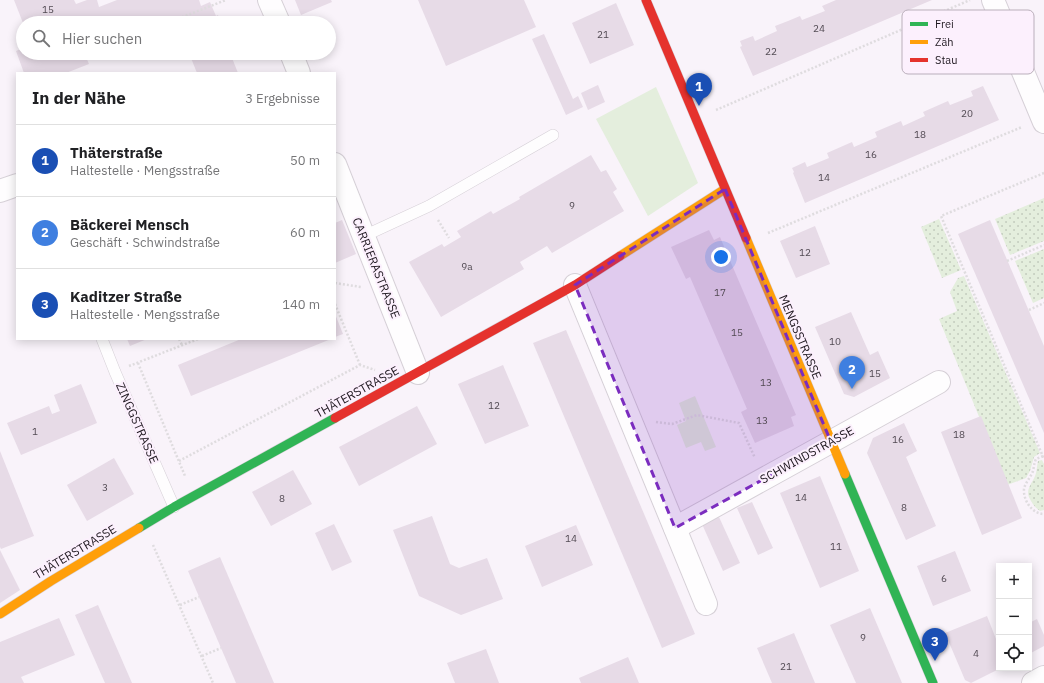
<!DOCTYPE html>
<html lang="de">
<head>
<meta charset="utf-8">
<style>
  :root { --surface:#fff; --page:#f2f2f2; --text:#202124; --muted:#757577; --line:#e0e0e0; --accent:#ea580c }
  body { margin:0; font-family:"IBM Plex Sans",sans-serif; background:var(--page); color:var(--text) }
  .controls { position:absolute; right:12px; bottom:12px; display:grid; overflow:hidden; border-radius:0px; box-shadow:0 2px 10px #0003 }
  .controls button { width:36px; height:36px; display:grid; place-items:center; padding:0; border:0; border-bottom:1px solid var(--line); background:var(--surface); color:var(--text); font:20px sans-serif }
  .you { position:absolute; left:721px; top:257px; width:14px; height:14px; margin:-10px; border:3px solid #fff; border-radius:50%; background:#1a73e8; box-shadow:0 0 0 6px #1a73e833 }
  .badge { display:grid; place-items:center; width:26px; height:26px; border-radius:50%; background:var(--accent); color:#fff; font-size:13px; font-weight:700 }
  .pin { position:absolute; translate:-50% -33px; filter:drop-shadow(0 1px 2px #0008) }
  .pin::after { content:''; position:absolute; top:21px; width:14px; height:12px; background:inherit; clip-path:polygon(0 0,100% 0,50% 100%) }
  .list { margin:0; padding:0; list-style:none }
  h2 { display:flex; justify-content:space-between; align-items:center; height:52px; margin:0; padding:0 16px; font-size:17px }
  h2 small { font-size:13px; font-weight:400; color:var(--muted) }
  .list li { display:grid; grid-template-columns:26px 1fr auto; gap:12px; align-items:center; box-sizing:border-box; height:72px; padding:0 16px; border-top:1px solid var(--line) }
  .list b { display:block; font-size:15px; white-space:nowrap }
  .list p { margin:0; font-size:13px; white-space:nowrap; color:var(--muted) }
  .list em { font-size:13px; font-style:normal; color:var(--muted) }
  .icon { flex:none; width:22px; height:22px; fill:none; stroke:currentColor; stroke-width:2; stroke-linecap:round; stroke-linejoin:round }
  .map { position:relative; flex:none; width:1044px; height:683px; overflow:hidden }
  .search { position:absolute; background:var(--surface); box-shadow:0 2px 10px #0003; left:16px; top:16px; width:320px; height:44px; display:flex; align-items:center; gap:10px; box-sizing:border-box; padding:0 14px; border-radius:22px; color:var(--muted); font-size:15px }
  .panel { position:absolute; background:var(--surface); box-shadow:0 2px 10px #0003; left:16px; top:72px; width:320px; height:268px; border-radius:0px }
  .map>svg:first-child { display:block }
</style>
</head>
<body>
<div class="map">
<svg width="1044" height="683" viewBox="0 0 1044 683">
  <defs>
    <pattern id="grass-dots" width="8" height="8" patternUnits="userSpaceOnUse"><rect width="8" height="8" fill="#e4eedd"/><path d="M2 2h.1M6 6h.1" fill="none" stroke="#c3cbbd" stroke-width="1.8" stroke-linecap="round"/></pattern>
  </defs>
  <rect width="100%" height="100%" fill="#f9f3fa"/>
  <g fill="url(#grass-dots)">
    <path d="M 1044,198 L 1044,241 L 1010,255 L 995,219 Z"/>
    <path d="M 939,219 L 961,270 L 942,278 L 921,227 Z"/>
    <path d="M 1044,249 L 1044,298 L 1033,303 L 1015,261 Z"/>
    <path d="M 964,276 L 1040,453 L 1034,457 L 1030,471 L 1026,478 L 1007,485 L 939,319 L 957,311 L 950,292 L 958,278 Z"/>
    <path d="M 1042,460 L 1044,464 L 1044,510 L 1040,511 C 1035,507 1033,505 1030,499 C 1024,489 1034,482 1036,473 C 1037,469 1037,465 1038,461 Z"/>
  </g>
  <g fill="#e4eedd">
    <path d="M 656,87 L 698,183 L 648,216 L 596,119 Z"/>
    <path d="M 695,396 L 716,447 L 705,451 L 701,442 L 686,448 L 677,425 L 686,421 L 679,403 Z"/>
  </g>
  <g fill="#e7dbe7">
    <path d="M 14,0 L 74,0 L 76,4 L 87,0 L 97,0 L 99,7 L 117,0 L 199,0 L 201,6 L 210,2 L 216,16 L 218,15 L 221,23 L 177,23 L 174,16 L 158,23 L 23,23 Z"/>
    <path d="M 295,0 L 331,0 L 332,2 L 301,15 Z"/>
    <path d="M 418,0 L 524,0 L 536,27 L 446,66 Z"/>
    <path d="M 836,0 L 932,0 L 753,76 L 740,47 L 742,46 L 740,41 L 753,36 L 755,41 L 777,31 L 775,26 L 788,21 L 800,16 L 802,20 L 825,11 L 822,6 Z"/>
    <path d="M 616,3 L 634,45 L 590,64 L 572,23 Z"/>
    <path d="M 544,34 L 573,99 L 578,96 L 583,107 L 566,115 L 532,39 Z"/>
    <path d="M 23,48 L 23,53 L 91,53 L 85,55 L 89,64 L 66,73 L 24,73 L 16,51 Z"/>
    <path d="M 189,53 L 230,53 L 238,73 L 197,73 Z"/>
    <path d="M 598,85 L 605,102 L 588,110 L 581,93 Z"/>
    <path d="M 983,86 L 999,120 L 805,203 L 793,173 L 794,172 L 792,168 L 805,162 L 807,167 L 829,158 L 827,153 L 852,142 L 854,147 L 877,137 L 875,132 L 901,121 L 903,126 L 925,116 L 923,112 L 948,101 L 950,105 L 973,96 L 971,91 Z"/>
    <path d="M 591,155 L 601,172 L 606,170 L 617,189 L 613,192 L 624,211 L 552,253 L 547,246 L 520,262 L 524,269 L 441,317 L 409,262 L 442,244 L 444,247 L 461,237 L 457,231 L 491,211 L 493,214 L 520,199 L 519,197 Z"/>
    <path d="M 342,220 L 356,254 L 335,263 L 335,223 Z"/>
    <path d="M 990,220 L 1044,346 L 1044,433 L 958,234 Z"/>
    <path d="M 815,226 L 830,264 L 796,278 L 780,241 Z"/>
    <path d="M 709,230 L 714,240 L 720,237 L 796,415 L 791,417 L 794,426 L 755,443 L 741,412 L 747,409 L 690,277 L 686,279 L 671,247 Z"/>
    <path d="M 851,312 L 870,355 L 878,351 L 890,378 L 854,397 L 844,394 L 815,327 Z"/>
    <path d="M 335,314 L 343,334 L 335,337 Z"/>
    <path d="M 566,330 L 695,634 L 662,648 L 533,343 Z"/>
    <path d="M 127,339 L 147,339 L 130,346 Z"/>
    <path d="M 241,339 L 331,339 L 191,396 L 178,365 Z"/>
    <path d="M 503,365 L 529,426 L 485,444 L 458,384 Z"/>
    <path d="M 81,384 L 97,423 L 21,455 L 7,423 L 49,406 L 52,414 L 60,411 L 54,395 Z"/>
    <path d="M 417,406 L 437,444 L 359,486 L 339,447 Z"/>
    <path d="M 981,416 L 1022,518 L 982,535 L 941,432 Z"/>
    <path d="M 904,423 L 917,451 L 906,457 L 936,526 L 906,540 L 867,453 L 873,438 Z"/>
    <path d="M 0,451 L 34,536 L 1,549 L 0,547 Z"/>
    <path d="M 114,458 L 134,494 L 87,521 L 67,485 Z"/>
    <path d="M 293,470 L 312,504 L 271,526 L 252,492 Z"/>
    <path d="M 820,476 L 859,571 L 820,588 L 780,493 Z"/>
    <path d="M 752,502 L 773,548 L 758,555 L 737,508 Z"/>
    <path d="M 432,516 L 450,564 L 459,568 L 487,558 L 503,599 L 461,615 L 419,596 L 393,530 Z"/>
    <path d="M 719,517 L 740,563 L 723,571 L 702,524 Z"/>
    <path d="M 334,524 L 352,562 L 332,571 L 315,533 Z"/>
    <path d="M 576,525 L 593,565 L 542,587 L 525,546 Z"/>
    <path d="M 0,550 L 20,590 L 0,603 Z"/>
    <path d="M 955,551 L 971,591 L 933,606 L 917,566 Z"/>
    <path d="M 220,557 L 274,683 L 236,683 L 188,571 Z"/>
    <path d="M 98,605 L 132,683 L 105,683 L 75,615 Z"/>
    <path d="M 870,608 L 902,683 L 856,683 L 830,625 Z"/>
    <path d="M 987,616 L 996,639 L 999,638 L 999,669 L 971,683 L 965,680 L 945,633 Z"/>
    <path d="M 59,618 L 75,655 L 21,677 L 24,683 L 0,683 L 0,642 Z"/>
    <path d="M 1037,619 L 1044,635 L 1044,646 L 1029,654 L 1029,623 Z"/>
    <path d="M 794,633 L 815,683 L 772,683 L 757,648 Z"/>
    <path d="M 486,649 L 499,683 L 455,683 L 447,663 Z"/>
    <path d="M 628,657 L 639,683 L 581,683 L 579,678 Z"/>
  </g>
  <g fill="none" stroke-linecap="round" stroke-linejoin="round">
    <g stroke="#d6d0d7" stroke-width="12">
      <g id="lane">
        <path d="M 364,236 L 429,206 L 553,135"/>
        <path d="M 102,339 L 115,372 L 174,507"/>
      </g>
    </g>
    <g stroke="#d6d0d7" stroke-width="24">
      <g id="street">
        <path d="M 269,0 L 279,23"/>
        <path d="M 993,0 L 1044,122"/>
        <path d="M 291,53 L 299,73"/>
        <path d="M 335,164 L 418,373"/>
        <path d="M 0,191 L 17,185"/>
        <path d="M 575,285 L 706,604"/>
        <path d="M 675,528 L 939,382"/>
        <path d="M 1033,683 L 1044,677"/>
      </g>
    </g>
    <g stroke="#d6d0d7" stroke-width="10">
      <g id="fast">
        <path d="M 845,474 L 933,683"/>
        <path d="M 139,528 L 174,507 L 335,418"/>
      </g>
    </g>
    <g stroke="#d6d0d7" stroke-width="10">
      <g id="slow">
        <path d="M 746,238 L 845,474"/>
        <path d="M 620,256 L 725,189"/>
        <path d="M 0,614 L 51,581 L 139,528"/>
      </g>
    </g>
    <g stroke="#d6d0d7" stroke-width="10">
      <g id="jam">
        <path d="M 646,0 L 746,238"/>
        <path d="M 335,418 L 575,285 L 620,256"/>
      </g>
    </g>
    <g stroke="#dfdcdf" stroke-width="2.5" stroke-dasharray="2 2" stroke-linecap="butt">
      <path d="M 167,23 L 226,0"/>
      <path d="M 716,110 L 970,0"/>
      <path d="M 1044,173 L 941,216 L 1044,459"/>
      <path d="M 438,220 L 449,238"/>
      <path d="M 768,233 L 1022,127"/>
      <path d="M 1007,261 L 1044,245"/>
      <path d="M 335,283 L 361,287"/>
      <path d="M 335,304 L 360,365"/>
      <path d="M 1029,310 L 1044,303"/>
      <path d="M 179,339 L 182,345"/>
      <path d="M 138,363 L 185,476"/>
      <path d="M 129,366 L 198,339"/>
      <path d="M 656,422 L 672,424 L 697,415 L 739,423 L 755,458"/>
      <path d="M 1043,456 L 1036,459 C 1034,463 1034,467 1033,471 C 1031,477 1025,483 1024,489 C 1023,500 1032,514 1044,514"/>
      <path d="M 179,461 L 360,365 L 375,370"/>
      <path d="M 153,545 L 213,683"/>
      <path d="M 180,605 L 199,597"/>
      <path d="M 202,656 L 221,648"/>
    </g>
    <use href="#lane" stroke="#fefdfe" stroke-width="11"/>
    <use href="#street" stroke="#fefdfe" stroke-width="22"/>
    <use href="#fast" stroke="#30b455" stroke-width="9"/>
    <use href="#slow" stroke="#ff9f0a" stroke-width="9"/>
    <use href="#jam" stroke="#e5322d" stroke-width="9"/>
  </g>
  <path fill="#7b2cbf" fill-opacity="0.2" stroke="#7b2cbf" stroke-width="3" stroke-dasharray="8 5" stroke-linejoin="round" d="M 725,189 L 831,442 L 675,528 L 575,285 Z"/>
  <g text-anchor="middle" stroke-width="4" stroke-linejoin="round" paint-order="stroke">
    <g font-size="10" fill="#524a53">
      <text x="48" y="13">15</text>
      <text x="819" y="32">24</text>
      <text x="603" y="38">21</text>
      <text x="771" y="55">22</text>
      <text x="967" y="117">20</text>
      <text x="920" y="138">18</text>
      <text x="871" y="158">16</text>
      <text x="824" y="181">14</text>
      <text x="572" y="209">9</text>
      <text x="805" y="256">12</text>
      <text x="467" y="270">9a</text>
      <text x="720" y="296">17</text>
      <text x="737" y="336">15</text>
      <text x="835" y="345">10</text>
      <text x="875" y="377">15</text>
      <text x="766" y="386">13</text>
      <text x="494" y="409">12</text>
      <text x="762" y="424">13</text>
      <text x="35" y="435">1</text>
      <text x="959" y="438">18</text>
      <text x="898" y="443">16</text>
      <text x="105" y="491">3</text>
      <text x="801" y="501">14</text>
      <text x="282" y="502">8</text>
      <text x="904" y="511">8</text>
      <text x="571" y="542">14</text>
      <text x="836" y="550">11</text>
      <text x="944" y="582">6</text>
      <text x="863" y="641">9</text>
      <text x="976" y="657">4</text>
      <text x="786" y="670">21</text>
    </g>
    <g font-size="12" fill="#1f1820" stroke="#fcf0fd">
      <text transform="translate(376 268) rotate(68)" y="4">CARRIERASTRASSE</text>
      <text transform="translate(800 337) rotate(67)" y="4">MENGSSTRASSE</text>
      <text transform="translate(357 392) rotate(-29)" y="4">THÄTERSTRASSE</text>
      <text transform="translate(137 423) rotate(66)" y="4">ZINGGSTRASSE</text>
      <text transform="translate(807 455) rotate(-29)" y="4">SCHWINDSTRASSE</text>
      <text transform="translate(75 552) rotate(-31)" y="4">THÄTERSTRASSE</text>
    </g>
  </g>
  <rect x="902" y="10" width="132" height="64" rx="6" fill="#fcf0fd" stroke="#baafbb" stroke-width="1"/>
  <rect x="910" y="22" width="18" height="4" fill="#30b455"/>
  <rect x="910" y="40" width="18" height="4" fill="#ff9f0a"/>
  <rect x="910" y="58" width="18" height="4" fill="#e5322d"/>
  <g font-size="11" fill="#1f1820">
    <text x="935" y="28">Frei</text>
    <text x="935" y="46">Zäh</text>
    <text x="935" y="64">Stau</text>
  </g>
</svg>
<div class="controls">
<button>+</button>
<button>−</button>
<button><svg class="icon" aria-label="locate" viewBox="0 0 24 24"><circle cx="12" cy="12" r="6"/><path d="M12 2v4M12 18v4M2 12h4M18 12h4"/></svg></button>
</div>
<div class="you"></div>
<div class="pin badge" style="left:699px;top:106px;background:#1a4fb4">1</div>
<div class="pin badge" style="left:852px;top:389px;background:#3f7fe0">2</div>
<div class="pin badge" style="left:935px;top:661px;background:#1a4fb4">3</div>
<div class="search"><svg class="icon" aria-label="search" viewBox="0 0 24 24"><circle cx="10" cy="10" r="6"/><path d="M15 15l6 6"/></svg>Hier suchen</div>
<section class="panel">
<h2>In der Nähe<small>3 Ergebnisse</small></h2>
<ul class="list">
<li><span class="badge" style="background:#1a4fb4">1</span><div><b>Thäterstraße</b><p>Haltestelle · Mengsstraße</p></div><em>50 m</em></li>
<li><span class="badge" style="background:#3f7fe0">2</span><div><b>Bäckerei Mensch</b><p>Geschäft · Schwindstraße</p></div><em>60 m</em></li>
<li><span class="badge" style="background:#1a4fb4">3</span><div><b>Kaditzer Straße</b><p>Haltestelle · Mengsstraße</p></div><em>140 m</em></li>
</ul>
</section>
</div>
</body>
</html>
